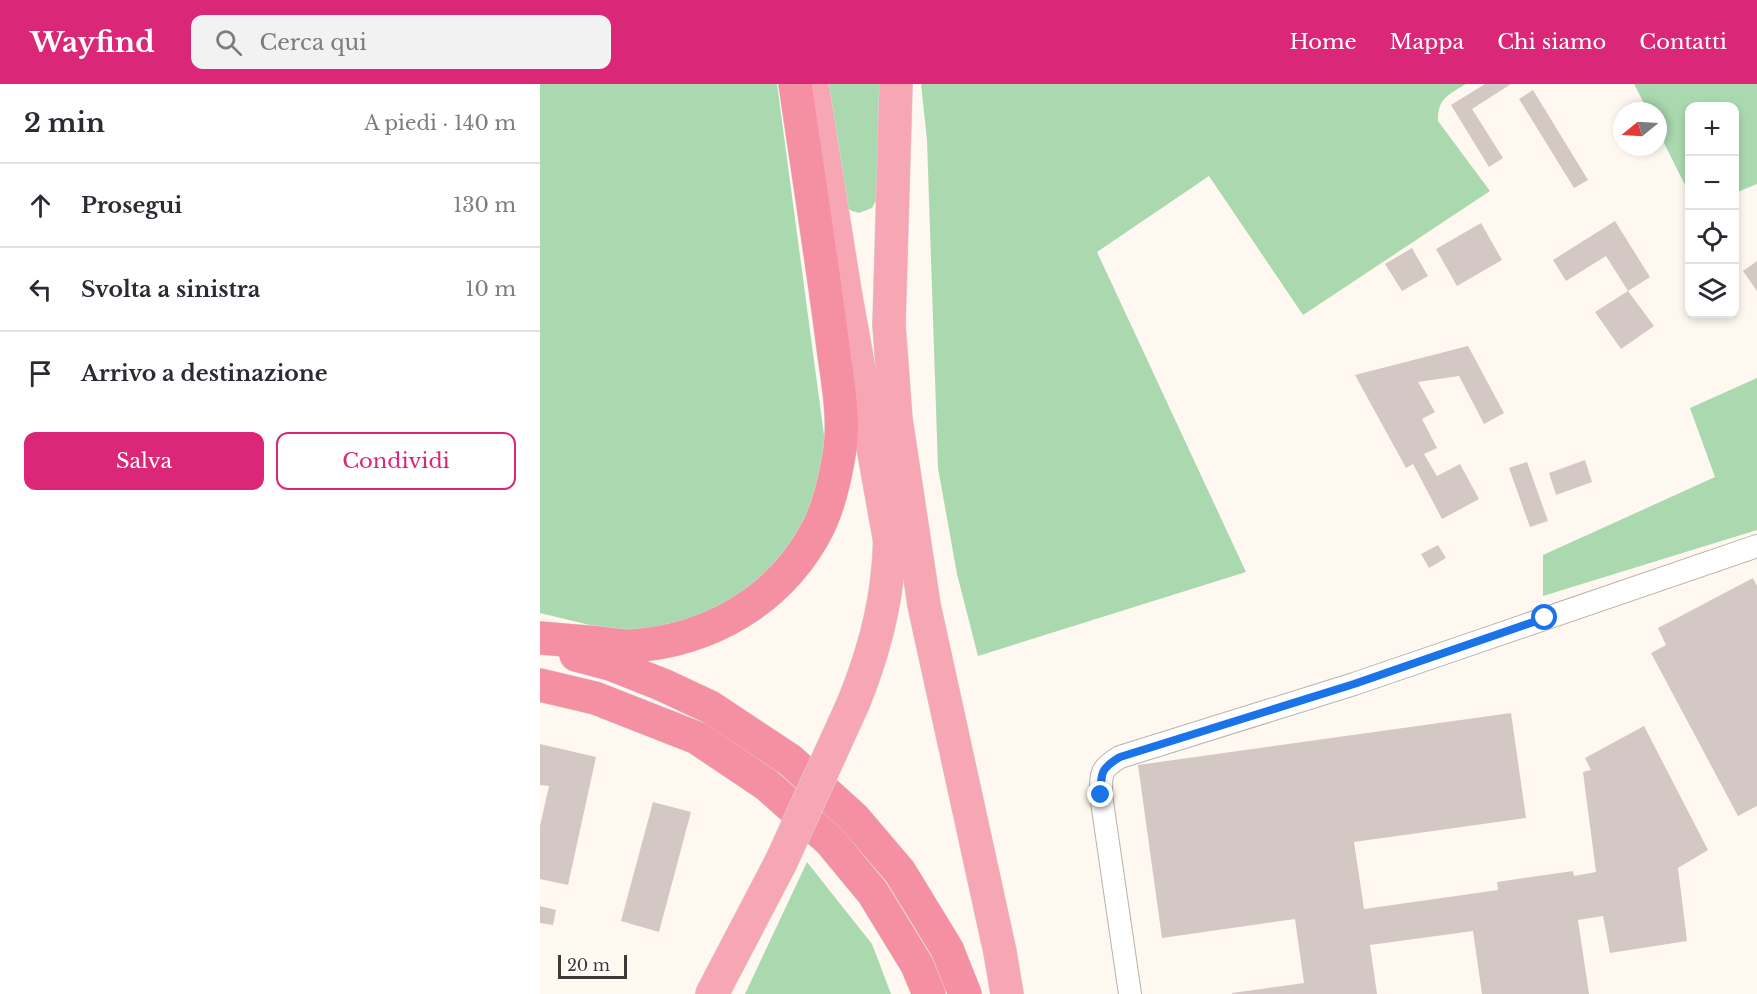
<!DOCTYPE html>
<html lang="it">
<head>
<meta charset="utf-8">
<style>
  :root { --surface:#fff; --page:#f2f2f3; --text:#2b2b33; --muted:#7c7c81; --line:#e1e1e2; --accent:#db2777 }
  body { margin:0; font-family:"Libre Baskerville",serif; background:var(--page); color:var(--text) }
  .controls { position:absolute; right:18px; top:18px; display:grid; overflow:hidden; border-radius:12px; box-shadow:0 3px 9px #0003 }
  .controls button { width:54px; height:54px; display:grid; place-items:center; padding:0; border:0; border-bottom:2px solid var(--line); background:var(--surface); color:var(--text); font:30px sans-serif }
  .compass { position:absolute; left:1073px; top:18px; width:54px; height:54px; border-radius:50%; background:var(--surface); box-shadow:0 3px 9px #0003; rotate:252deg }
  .scale { position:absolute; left:18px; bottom:15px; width:69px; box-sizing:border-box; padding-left:6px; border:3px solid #3e3a37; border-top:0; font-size:16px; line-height:21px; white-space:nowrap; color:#3e3a37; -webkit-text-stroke:4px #fff; paint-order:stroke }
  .stop { position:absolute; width:18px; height:18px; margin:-14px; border:4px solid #1a73e8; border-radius:50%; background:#fff }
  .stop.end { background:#1a73e8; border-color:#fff; box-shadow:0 2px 6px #0008 }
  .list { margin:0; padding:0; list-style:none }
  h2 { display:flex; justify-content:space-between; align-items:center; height:78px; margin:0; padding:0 24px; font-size:26px }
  h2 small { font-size:20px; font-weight:400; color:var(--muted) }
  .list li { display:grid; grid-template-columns:39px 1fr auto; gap:18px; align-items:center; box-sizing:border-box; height:84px; padding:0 24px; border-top:2px solid var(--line) }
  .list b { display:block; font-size:22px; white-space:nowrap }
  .list em { font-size:20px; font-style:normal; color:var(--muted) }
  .actions { display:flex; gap:12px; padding:18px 24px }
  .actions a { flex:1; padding:14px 0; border:2px solid var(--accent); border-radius:12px; text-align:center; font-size:21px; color:var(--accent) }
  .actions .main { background:var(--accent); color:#fff }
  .icon { flex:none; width:33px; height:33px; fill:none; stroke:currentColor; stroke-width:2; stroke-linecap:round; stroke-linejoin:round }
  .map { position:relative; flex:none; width:1217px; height:910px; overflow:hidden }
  header { display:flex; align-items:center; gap:36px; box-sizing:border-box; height:84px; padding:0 30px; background:var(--accent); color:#fff }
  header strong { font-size:28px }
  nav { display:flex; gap:33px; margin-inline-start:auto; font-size:21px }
  .search { width:420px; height:54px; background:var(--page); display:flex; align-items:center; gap:15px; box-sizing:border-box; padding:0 21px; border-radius:12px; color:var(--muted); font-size:22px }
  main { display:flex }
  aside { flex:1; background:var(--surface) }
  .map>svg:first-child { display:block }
</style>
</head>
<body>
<header>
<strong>Wayfind</strong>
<div class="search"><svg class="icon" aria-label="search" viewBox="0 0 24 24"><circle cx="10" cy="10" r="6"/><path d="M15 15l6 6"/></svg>Cerca qui</div>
<nav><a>Home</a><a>Mappa</a><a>Chi siamo</a><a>Contatti</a></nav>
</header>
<main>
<aside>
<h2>2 min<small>A piedi · 140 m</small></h2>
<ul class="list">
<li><svg class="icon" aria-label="ahead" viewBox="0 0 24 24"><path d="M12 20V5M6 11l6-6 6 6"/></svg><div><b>Prosegui</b></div><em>130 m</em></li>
<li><svg class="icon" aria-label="left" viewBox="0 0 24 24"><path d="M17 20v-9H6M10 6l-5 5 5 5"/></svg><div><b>Svolta a sinistra</b></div><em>10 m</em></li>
<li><svg class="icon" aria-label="arrive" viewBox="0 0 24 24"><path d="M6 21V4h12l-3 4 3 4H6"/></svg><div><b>Arrivo a destinazione</b></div></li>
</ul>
<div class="actions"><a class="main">Salva</a><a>Condividi</a></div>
</aside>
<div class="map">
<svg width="1217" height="910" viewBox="0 0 1217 910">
  <rect width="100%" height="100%" fill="#fef8f1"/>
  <g fill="#aad9b0">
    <path d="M 0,0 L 237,0 L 286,366 L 269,433 L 249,467 L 191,523 L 104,554 L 0,529 Z"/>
    <path d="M 287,0 L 342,0 L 337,115 L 332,124 L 319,129 L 312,127 L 303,121 Z"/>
    <path d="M 381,0 L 926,0 C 909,10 897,15 898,37 L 950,107 L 763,231 L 669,92 L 557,168 L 706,488 L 438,572 L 417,490 L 398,384 L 387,56 Z"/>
    <path d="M 1094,0 L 1217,0 L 1217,100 L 1195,109 L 1194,22 L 1150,22 L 1149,109 L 1118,47 L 1118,27 L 1108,27 Z"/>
    <path d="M 1217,294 L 1217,446 L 1003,512 L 1003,471 L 1175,393 L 1150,324 Z"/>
    <path d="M 267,778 L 332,860 L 351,910 L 205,910 Z"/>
  </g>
  <g fill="#d4c8c4">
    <path d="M 945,0 L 971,0 L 932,25 L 963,74 L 949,83 L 911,21 Z"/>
    <path d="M 993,6 L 1048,96 L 1034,104 L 979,15 Z"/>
    <path d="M 1075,137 L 1110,193 L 1088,207 L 1066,172 L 1026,197 L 1013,176 Z"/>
    <path d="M 941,139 L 962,176 L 917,202 L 896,165 Z"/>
    <path d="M 872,164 L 888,192 L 862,207 L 845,180 Z"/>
    <path d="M 1217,177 L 1217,207 L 1203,187 Z"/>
    <path d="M 1088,207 L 1114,242 L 1081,265 L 1055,228 Z"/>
    <path d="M 928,262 L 964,329 L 944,340 L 919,292 L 878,298 L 895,328 L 882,335 L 897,364 L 884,370 L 897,392 L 920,380 L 939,415 L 902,435 L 873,380 L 866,384 L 815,291 Z"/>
    <path d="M 1045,376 L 1052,398 L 1016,411 L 1009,389 Z"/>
    <path d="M 987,378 L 1008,437 L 990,443 L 969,384 Z"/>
    <path d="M 898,461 L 906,474 L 889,484 L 881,470 Z"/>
    <path d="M 1213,494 L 1217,502 L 1217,722 L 1198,732 L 1111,569 L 1126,561 L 1118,544 Z"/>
    <path d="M 971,629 L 986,734 L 814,758 L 824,825 L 958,806 L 957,798 L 1033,787 L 1034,792 L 1056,788 L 1043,688 L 1051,686 L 1045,674 L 1104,642 L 1168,766 L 1138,784 L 1147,857 L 1070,869 L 1063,832 L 1038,836 L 1049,910 L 942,910 L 933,847 L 830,861 L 837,910 L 692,910 L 692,909 L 764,899 L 755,835 L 622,854 L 598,681 Z"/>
    <path d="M 0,660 L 56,673 L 28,801 L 0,795 L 0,742 L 9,702 L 0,701 Z"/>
    <path d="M 113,718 L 151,728 L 119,848 L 81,837 Z"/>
    <path d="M 0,822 L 16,826 L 13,841 L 0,839 Z"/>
  </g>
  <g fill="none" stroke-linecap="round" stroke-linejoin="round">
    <g stroke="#bab2aa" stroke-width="24">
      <path id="minor" d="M 590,910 L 561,711 C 561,689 560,685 580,673 L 814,600 L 1217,462"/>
    </g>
    <g stroke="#d8d8d7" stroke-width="34">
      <g id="trunk">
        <path d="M 272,0 L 305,207 L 349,453"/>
        <path d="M 356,0 L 349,241 L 356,335 L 384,521 L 460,868 L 467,910"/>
        <path d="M 313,620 C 331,576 344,532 348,484 C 350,467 349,450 351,433"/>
        <path d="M 172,910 L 241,778"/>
      </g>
    </g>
    <g stroke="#d8d8d7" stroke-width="34">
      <g id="motorway">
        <path d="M 0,554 C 20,556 39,557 59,559 C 69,560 80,562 91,562 C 170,557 241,516 278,444 C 290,420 296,391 300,365 C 305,327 295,285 291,248 C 280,165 267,83 255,0"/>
        <path d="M 36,571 L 70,580 L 123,601 L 170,623 L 250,676 L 314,734 L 360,788 L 407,865 L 425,910"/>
        <path d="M 0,601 L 55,614 L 157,654 L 227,701 L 290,757 L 333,809 L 377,881 L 389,910"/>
      </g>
    </g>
    <use href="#minor" stroke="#fff" stroke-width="22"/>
    <use href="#trunk" stroke="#f7a6b4" stroke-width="33"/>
    <use href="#motorway" stroke="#f58fa2" stroke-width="33"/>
    <g stroke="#d8d8d7" stroke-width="34" stroke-linecap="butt">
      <path id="trunk-bridge" d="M 241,778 L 313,620"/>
    </g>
    <use href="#trunk-bridge" stroke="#f7a6b4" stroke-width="33"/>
  </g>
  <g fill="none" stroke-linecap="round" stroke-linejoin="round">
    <path stroke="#1a73e8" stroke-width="8" d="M 561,711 C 561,689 560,685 580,673 L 814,600 L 1005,534"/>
  </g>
</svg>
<div class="controls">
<button>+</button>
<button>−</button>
<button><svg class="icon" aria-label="locate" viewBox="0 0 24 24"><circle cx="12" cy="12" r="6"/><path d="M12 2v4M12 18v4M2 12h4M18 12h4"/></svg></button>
<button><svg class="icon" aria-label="layers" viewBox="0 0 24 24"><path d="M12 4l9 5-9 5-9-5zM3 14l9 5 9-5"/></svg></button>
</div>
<svg class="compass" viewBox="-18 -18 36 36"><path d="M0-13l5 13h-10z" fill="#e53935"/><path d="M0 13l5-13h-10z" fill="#7c7c81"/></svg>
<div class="scale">20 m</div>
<div class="stop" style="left:1005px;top:534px"></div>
<div class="stop end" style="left:561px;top:711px"></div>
</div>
</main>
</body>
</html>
